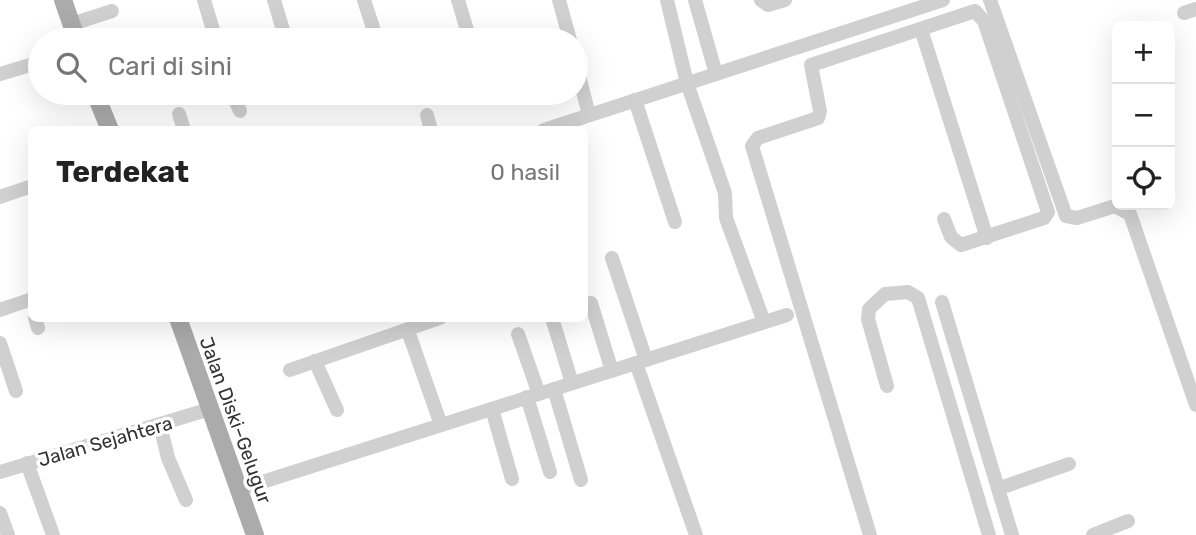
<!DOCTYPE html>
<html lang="id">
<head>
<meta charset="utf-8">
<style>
  :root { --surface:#fff; --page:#f6f6f6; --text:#222; --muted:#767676; --line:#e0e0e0 }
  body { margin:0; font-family:Rubik,sans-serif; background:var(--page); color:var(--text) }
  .controls { position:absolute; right:21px; top:21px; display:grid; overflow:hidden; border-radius:10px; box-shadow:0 7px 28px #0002 }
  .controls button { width:63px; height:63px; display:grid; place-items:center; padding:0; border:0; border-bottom:2px solid var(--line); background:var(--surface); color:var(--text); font:35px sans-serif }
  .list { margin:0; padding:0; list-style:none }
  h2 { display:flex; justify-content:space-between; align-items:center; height:91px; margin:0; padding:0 28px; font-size:30px }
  h2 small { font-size:23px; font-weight:400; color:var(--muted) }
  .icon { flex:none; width:38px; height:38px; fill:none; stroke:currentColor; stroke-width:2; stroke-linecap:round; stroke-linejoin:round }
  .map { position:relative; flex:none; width:1196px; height:535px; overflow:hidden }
  .search { position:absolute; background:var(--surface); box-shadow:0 7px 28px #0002; left:28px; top:28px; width:560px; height:77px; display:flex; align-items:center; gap:18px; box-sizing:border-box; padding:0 24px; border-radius:38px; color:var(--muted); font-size:26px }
  .panel { position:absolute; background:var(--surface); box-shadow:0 7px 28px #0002; left:28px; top:126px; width:560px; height:196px; border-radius:10px }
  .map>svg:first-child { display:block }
</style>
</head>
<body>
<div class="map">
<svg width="1196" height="535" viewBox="0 0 1196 535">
  <rect width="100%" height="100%" fill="#fff"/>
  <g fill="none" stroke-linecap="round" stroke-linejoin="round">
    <g stroke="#d0d0d0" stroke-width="14">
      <path d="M 204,0 L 216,40"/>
      <path d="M 274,0 L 286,40"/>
      <path d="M 364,0 L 377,40"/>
      <path d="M 458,0 L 470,40"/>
      <path d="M 559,0 L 570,40"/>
      <path d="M 667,0 L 687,83 L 725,193 L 726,218 L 764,322"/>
      <path d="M 695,0 L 716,74"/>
      <path d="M 761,0 L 768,5 L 785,0"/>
      <path d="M 990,0 L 1066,216 L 1077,218 L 1115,206 L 1130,214 L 1196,405"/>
      <path d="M 1184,13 L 1196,9"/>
      <path d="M 72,24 L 112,11"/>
      <path d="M 921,29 L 987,238"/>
      <path d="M 576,64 L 589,115"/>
      <path d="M 0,74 L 40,62"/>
      <path d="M 232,93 L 240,111"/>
      <path d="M 301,93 L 302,94"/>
      <path d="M 635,100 L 675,222"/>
      <path d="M 179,114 L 184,130"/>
      <path d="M 427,115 L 431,130"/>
      <path d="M 544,130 L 943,0"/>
      <path d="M 0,197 L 32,186"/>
      <path d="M 612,258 L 646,360"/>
      <path d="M 942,302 L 1012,535"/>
      <path d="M 591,303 L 612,371"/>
      <path d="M 0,310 L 32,299"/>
      <path d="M 35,318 L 38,328"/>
      <path d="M 552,318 L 572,383"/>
      <path d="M 408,331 L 441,425"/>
      <path d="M 518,334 L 539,394"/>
      <path d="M 0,343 L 16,391"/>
      <path d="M 315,361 L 337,410"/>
      <path d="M 636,363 L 696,535"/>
      <path d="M 290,370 L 440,318"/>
      <path d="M 887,386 L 868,319 L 869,309 L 885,294 L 908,292 L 918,298 L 989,535"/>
      <path d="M 554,389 L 581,480"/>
      <path d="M 527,397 L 550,472"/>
      <path d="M 492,409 L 512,479"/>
      <path d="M 160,425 L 168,458 L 186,500"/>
      <path d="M 27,463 L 53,535"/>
      <path d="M 0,472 L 210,409"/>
      <path d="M 1000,488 L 1069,464"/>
      <path d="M 240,489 L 787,315"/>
      <path d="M 0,513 L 8,535"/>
      <path d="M 870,535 L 752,146 L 758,138 L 818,118 L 820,111 L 811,65 L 975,11 L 984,21 L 1048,212 L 1044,218 L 961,245 L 951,237 L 944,219"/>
      <path d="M 1093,535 L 1128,521"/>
    </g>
    <g stroke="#ababab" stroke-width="18">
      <path d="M 63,0 L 77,40"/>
      <path d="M 95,93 L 110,130"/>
      <path d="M 178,318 L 255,535"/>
    </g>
  </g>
  <g text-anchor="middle" stroke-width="7" stroke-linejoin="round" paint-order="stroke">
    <g font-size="19" fill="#333" stroke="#fff">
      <text transform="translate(236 420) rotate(70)" y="7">Jalan Diski–Gelugur</text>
      <text transform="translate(105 441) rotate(-16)" y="7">Jalan Sejahtera</text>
    </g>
  </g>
</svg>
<div class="controls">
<button>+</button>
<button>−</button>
<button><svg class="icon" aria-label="locate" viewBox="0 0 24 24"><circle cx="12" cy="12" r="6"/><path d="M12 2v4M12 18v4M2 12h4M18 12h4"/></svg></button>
</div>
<div class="search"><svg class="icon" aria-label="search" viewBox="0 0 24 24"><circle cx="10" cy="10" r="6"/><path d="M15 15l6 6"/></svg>Cari di sini</div>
<section class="panel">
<h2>Terdekat<small>0 hasil</small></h2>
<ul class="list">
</ul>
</section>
</div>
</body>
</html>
